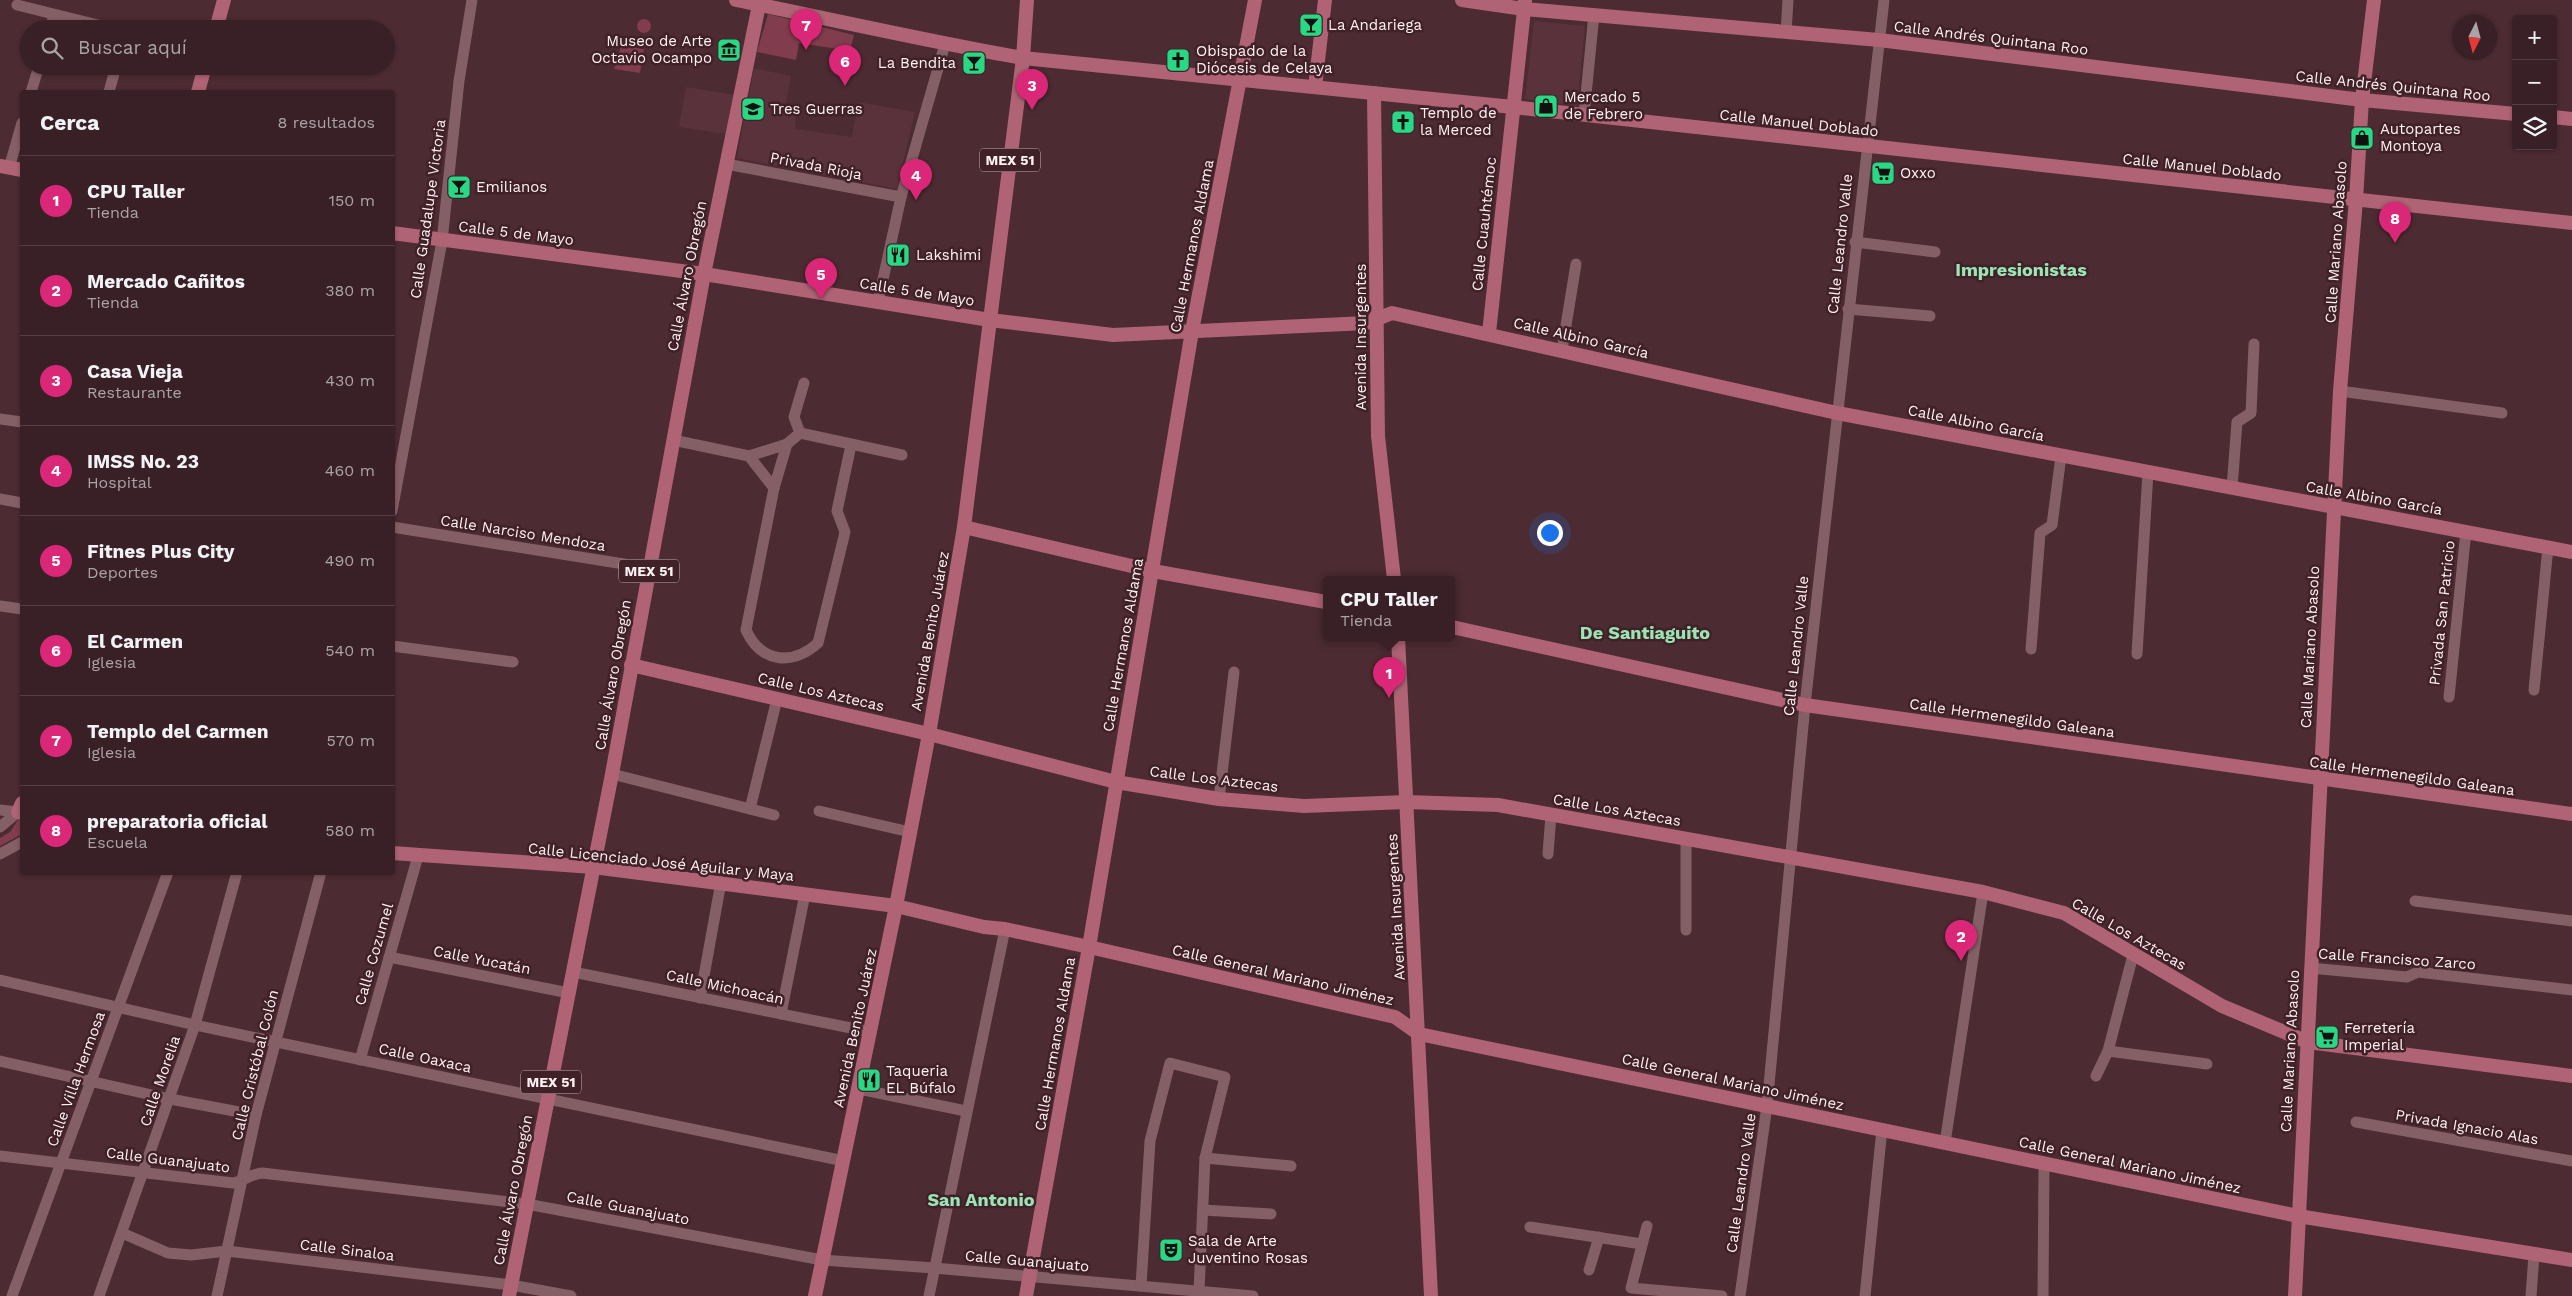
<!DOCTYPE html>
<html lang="es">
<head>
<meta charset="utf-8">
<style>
  :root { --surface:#392026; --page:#442d32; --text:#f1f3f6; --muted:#aba3a7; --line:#533e43; --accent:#db2777 }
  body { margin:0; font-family:"Work Sans",sans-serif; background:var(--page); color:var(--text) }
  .controls { position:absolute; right:15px; top:15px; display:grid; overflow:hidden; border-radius:5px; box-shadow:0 1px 4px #0004 }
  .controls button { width:45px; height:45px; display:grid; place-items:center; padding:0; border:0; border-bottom:1px solid var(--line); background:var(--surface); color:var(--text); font:25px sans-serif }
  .compass { position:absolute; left:2452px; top:15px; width:45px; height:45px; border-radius:50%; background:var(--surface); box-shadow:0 1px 4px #0004; rotate:186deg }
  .you { position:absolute; left:1549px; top:532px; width:18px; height:18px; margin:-12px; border:4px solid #fff; border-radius:50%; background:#1a73e8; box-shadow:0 0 0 8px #1a73e833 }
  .badge { display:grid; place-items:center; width:32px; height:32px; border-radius:50%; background:var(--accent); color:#fff; font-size:16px; font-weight:700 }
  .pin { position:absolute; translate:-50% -41px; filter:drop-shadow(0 1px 2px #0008) }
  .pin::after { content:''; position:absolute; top:26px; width:18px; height:15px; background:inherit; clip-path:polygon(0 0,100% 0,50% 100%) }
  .popup { position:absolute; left:1323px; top:576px; width:132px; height:65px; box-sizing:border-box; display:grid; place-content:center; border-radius:5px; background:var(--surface); filter:drop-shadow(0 1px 4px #0005); font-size:16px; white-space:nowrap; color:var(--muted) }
  .popup b { font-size:19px; color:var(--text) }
  .popup::after { content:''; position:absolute; left:50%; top:100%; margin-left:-10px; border:10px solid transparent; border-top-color:var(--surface) }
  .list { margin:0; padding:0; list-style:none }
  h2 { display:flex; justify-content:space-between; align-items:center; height:65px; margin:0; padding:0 20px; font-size:21px }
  h2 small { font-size:16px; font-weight:400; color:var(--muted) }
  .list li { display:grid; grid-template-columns:32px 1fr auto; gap:15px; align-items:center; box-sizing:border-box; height:90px; padding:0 20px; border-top:1px solid var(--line) }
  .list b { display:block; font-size:19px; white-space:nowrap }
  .list p { margin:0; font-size:16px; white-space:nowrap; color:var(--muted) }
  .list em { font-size:16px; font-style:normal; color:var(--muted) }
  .icon { flex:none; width:28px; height:28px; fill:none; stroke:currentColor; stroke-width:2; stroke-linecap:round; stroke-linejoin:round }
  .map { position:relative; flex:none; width:2572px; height:1296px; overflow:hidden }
  .search { position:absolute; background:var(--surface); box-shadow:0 1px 4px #0004; left:20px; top:20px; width:375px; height:55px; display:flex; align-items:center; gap:12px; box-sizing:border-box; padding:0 18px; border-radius:28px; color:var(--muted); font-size:19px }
  .panel { position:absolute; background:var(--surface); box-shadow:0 1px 4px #0004; left:20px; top:90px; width:375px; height:785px; border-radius:5px }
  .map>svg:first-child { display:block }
</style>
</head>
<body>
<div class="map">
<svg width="2572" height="1296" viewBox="0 0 2572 1296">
  <rect width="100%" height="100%" fill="#4c2b32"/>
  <g fill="#5a323b">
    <path d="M 1534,21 L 1585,26 L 1577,106 L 1525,99 Z"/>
    <path d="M 754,68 L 791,76 L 785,107 L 796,113 L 795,129 L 852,137 L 858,102 L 915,112 L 897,189 L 737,158 Z"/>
    <path d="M 686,87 L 735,95 L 727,134 L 679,127 Z"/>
  </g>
  <g fill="#813c4d">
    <path d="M 768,14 L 854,35 L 850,51 L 799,43 L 796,60 L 757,52 Z"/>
    <circle cx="644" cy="26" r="7"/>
    <path d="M 621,46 L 644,49 L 640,73 L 614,69 Z"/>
    <path d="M 22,819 L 22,834 L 0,846 L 0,838 L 10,832 L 18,820 Z"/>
  </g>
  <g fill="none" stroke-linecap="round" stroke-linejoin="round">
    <g stroke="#845f66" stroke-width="11">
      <path d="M 17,5 L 114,29"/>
      <path d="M 50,29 L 54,15"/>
      <path d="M 1786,33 L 1788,0"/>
      <path d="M 31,92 L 39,66"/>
      <path d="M 109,92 L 116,66"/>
      <path d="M 1584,115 L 1594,14"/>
      <path d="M 726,164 L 901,197"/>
      <path d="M 9,168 L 22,123"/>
      <path d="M 1855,242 L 1935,252"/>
      <path d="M 878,302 L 901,197 L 945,44"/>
      <path d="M 1848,309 L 1930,316"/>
      <path d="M 1562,350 L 1576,264"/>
      <path d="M 804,383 L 794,417 L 800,433 L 787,444 L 774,488 L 746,630 C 761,663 792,666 818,643 L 845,532 L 837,511 L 851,445"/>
      <path d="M 2340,391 L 2502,413"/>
      <path d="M 0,419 L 22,422"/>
      <path d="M 800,433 L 902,455"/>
      <path d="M 673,440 L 749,456 L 787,444"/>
      <path d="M 749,456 L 774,488"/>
      <path d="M 2232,488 L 2237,422 L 2251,413 L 2254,344"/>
      <path d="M 0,499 L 22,503"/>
      <path d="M 392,511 L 442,241 L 459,81 L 472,0"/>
      <path d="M 392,527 L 649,568"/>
      <path d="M 0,606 L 22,609"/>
      <path d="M 392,646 L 513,662"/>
      <path d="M 2031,649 L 2040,533 L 2052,525 L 2061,456"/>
      <path d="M 2137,654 L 2148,472"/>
      <path d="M 2534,690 L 2548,547"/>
      <path d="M 2449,697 L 2466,531"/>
      <path d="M 612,774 L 774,815"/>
      <path d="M 1219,799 L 1234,672"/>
      <path d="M 750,809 L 777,699"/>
      <path d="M 0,810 L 18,812"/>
      <path d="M 819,811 L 910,832"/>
      <path d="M 0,827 L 18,812"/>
      <path d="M 1686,839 L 1686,930"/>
      <path d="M 0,854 L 22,842"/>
      <path d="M 1548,854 L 1551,815"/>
      <path d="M 2415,901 L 2572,921"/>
      <path d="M 389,957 L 569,993"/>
      <path d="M 2310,968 L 2407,977 L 2418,972 L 2572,990"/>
      <path d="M 573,972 L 871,1032"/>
      <path d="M 0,980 L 195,1025 L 844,1161"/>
      <path d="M 700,998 L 721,882"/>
      <path d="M 781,1014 L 805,894"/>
      <path d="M 2108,1051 L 2207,1064"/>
      <path d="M 360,1060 L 418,856"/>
      <path d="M 0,1061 L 170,1099 L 256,1115"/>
      <path d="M 2096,1076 L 2108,1051 L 2133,955"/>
      <path d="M 859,1089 L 966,1111"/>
      <path d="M 2356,1122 L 2572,1161"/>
      <path d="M 1945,1143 L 1983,892"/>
      <path d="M 0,1156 L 233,1183 C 244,1181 251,1174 262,1173 L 527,1204 L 822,1260 L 934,1268 L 1253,1296"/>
      <path d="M 1205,1158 L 1291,1166"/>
      <path d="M 1203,1210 L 1271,1214"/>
      <path d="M 1647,1226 L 1631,1288 L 1722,1296"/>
      <path d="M 1530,1227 L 1642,1244"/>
      <path d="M 122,1233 L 168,1253 L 191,1255 L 227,1251 L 511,1285 L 571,1296"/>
      <path d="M 1589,1270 L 1599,1237"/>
      <path d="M 1141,1286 L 1150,1141 L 1170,1063 L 1225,1077 L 1205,1158 L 1199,1291"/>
      <path d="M 12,1296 L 168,872"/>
      <path d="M 99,1296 L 195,1025 L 237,872"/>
      <path d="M 217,1296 L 256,1115 L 321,872"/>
      <path d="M 929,1296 L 1005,929"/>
      <path d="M 1740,1296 L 1767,1106 L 1805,705 L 1884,0"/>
      <path d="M 1865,1296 L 1882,1129"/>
      <path d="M 2043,1296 L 2044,1164"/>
      <path d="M 2531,1296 L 2534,1255"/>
    </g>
    <g stroke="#af6374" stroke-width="14">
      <path d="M 736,0 C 831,19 926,41 1023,58 L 1513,107 L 2572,223"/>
      <path d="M 1462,0 L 1524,9 L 1879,40 L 2362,100 L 2516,114"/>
      <path d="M 216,29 L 224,0"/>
      <path d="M 1315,87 L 1325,0"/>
      <path d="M 198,92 L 205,66"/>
      <path d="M 1374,93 L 1378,436 L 1394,579"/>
      <path d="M 2553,117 L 2572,119"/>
      <path d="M 0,166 L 22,170"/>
      <path d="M 392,233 L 704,274 L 990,320 L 1113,335 L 1367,323 L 1392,313 L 1837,413 L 2572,552"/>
      <path d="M 1489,333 L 1525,1"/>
      <path d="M 964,527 L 1153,571 L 1326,602"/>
      <path d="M 1452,627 L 1805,705 L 2572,814"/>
      <path d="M 1398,637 L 1431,1296"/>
      <path d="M 631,665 L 929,734 L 1116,782 L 1219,799 L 1304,806 L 1406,802 L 1498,805 L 1983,892 L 2064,913 L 2222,1006 L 2308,1042 L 2572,1076"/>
      <path d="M 22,803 L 18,812 L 22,813"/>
      <path d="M 392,853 L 593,867 L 896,906 L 984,927 L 1005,929 L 1089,947 L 1395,1017 L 1419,1034 L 2298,1216 L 2572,1260"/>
      <path d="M 509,1296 L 612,774 L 704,274 L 760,0"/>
      <path d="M 815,1296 L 896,906 L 929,734 L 964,527 L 1023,58 L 1027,0"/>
      <path d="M 1026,1296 L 1089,947 L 1192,331 L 1255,0"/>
      <path d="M 2295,1296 L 2340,391 L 2356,200 L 2362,100 L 2374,0"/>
    </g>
  </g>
  <defs>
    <g id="bar-square" transform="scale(1.25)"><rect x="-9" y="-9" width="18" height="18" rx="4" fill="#29d885" stroke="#412128"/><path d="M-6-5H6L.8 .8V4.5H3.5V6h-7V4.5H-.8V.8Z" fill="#111"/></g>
    <g id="museum-square" transform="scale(1.25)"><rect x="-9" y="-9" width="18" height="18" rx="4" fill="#29d885" stroke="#412128"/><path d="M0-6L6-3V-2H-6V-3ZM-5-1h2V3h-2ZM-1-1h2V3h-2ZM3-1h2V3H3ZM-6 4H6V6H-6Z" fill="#111"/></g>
    <g id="church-square" transform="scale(1.25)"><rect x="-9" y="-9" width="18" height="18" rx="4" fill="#29d885" stroke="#412128"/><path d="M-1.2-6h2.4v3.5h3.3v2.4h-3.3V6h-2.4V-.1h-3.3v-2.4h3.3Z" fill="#111"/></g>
    <g id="shop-square" transform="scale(1.25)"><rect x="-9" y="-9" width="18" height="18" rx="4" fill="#29d885" stroke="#412128"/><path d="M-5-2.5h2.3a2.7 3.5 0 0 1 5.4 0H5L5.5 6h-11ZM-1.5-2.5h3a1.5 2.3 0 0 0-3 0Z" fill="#111"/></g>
    <g id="school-square" transform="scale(1.25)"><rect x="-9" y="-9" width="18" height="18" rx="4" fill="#29d885" stroke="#412128"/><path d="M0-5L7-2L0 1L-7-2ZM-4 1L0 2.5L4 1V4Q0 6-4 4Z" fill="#111"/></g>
    <g id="supermarket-square" transform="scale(1.25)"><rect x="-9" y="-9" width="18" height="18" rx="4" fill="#29d885" stroke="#412128"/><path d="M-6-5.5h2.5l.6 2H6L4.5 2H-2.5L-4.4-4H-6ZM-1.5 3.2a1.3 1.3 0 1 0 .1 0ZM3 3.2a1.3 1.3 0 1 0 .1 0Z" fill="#111"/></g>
    <g id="restaurant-square" transform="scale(1.25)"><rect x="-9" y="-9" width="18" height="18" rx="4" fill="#29d885" stroke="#412128"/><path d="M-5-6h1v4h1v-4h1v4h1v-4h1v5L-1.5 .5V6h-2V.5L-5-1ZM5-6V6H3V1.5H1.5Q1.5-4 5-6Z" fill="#111"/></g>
    <g id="theatre-square" transform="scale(1.25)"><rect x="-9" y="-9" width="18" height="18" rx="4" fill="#29d885" stroke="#412128"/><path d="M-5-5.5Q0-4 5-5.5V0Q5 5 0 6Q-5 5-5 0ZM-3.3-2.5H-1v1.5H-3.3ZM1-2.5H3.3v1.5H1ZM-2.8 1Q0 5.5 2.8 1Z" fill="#111"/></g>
  </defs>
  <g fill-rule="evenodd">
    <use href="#bar-square" x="1311" y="25"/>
    <use href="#museum-square" x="729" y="50"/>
    <use href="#church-square" x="1178" y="60"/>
    <use href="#bar-square" x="974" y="63"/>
    <use href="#shop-square" x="1546" y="106"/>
    <use href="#school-square" x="753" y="109"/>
    <use href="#church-square" x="1403" y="122"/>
    <use href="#shop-square" x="2362" y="138"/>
    <use href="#supermarket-square" x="1883" y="173"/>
    <use href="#bar-square" x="459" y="187"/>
    <use href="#restaurant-square" x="898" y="255"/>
    <use href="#supermarket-square" x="2327" y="1037"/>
    <use href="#restaurant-square" x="869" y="1080"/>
    <use href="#theatre-square" x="1171" y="1250"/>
  </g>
  <g text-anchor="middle" stroke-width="5" stroke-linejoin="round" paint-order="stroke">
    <g fill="#412128" stroke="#c5b3b6" stroke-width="1">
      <rect x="980" y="148.5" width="60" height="23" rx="4"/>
      <rect x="619" y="559.5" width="60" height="23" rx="4"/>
      <rect x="521" y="1070.5" width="60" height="23" rx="4"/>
    </g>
    <g font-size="14" font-weight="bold" fill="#fef1f3">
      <text x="1010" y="165">MEX 51</text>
      <text x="649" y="576">MEX 51</text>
      <text x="551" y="1087">MEX 51</text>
    </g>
    <g font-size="15" fill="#fef1f3" stroke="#412128" text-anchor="start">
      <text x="1328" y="30">La Andariega</text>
      <text x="712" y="46" text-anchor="end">Museo de Arte<tspan x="712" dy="17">Octavio Ocampo</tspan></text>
      <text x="1196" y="56">Obispado de la<tspan x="1196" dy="17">Diócesis de Celaya</tspan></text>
      <text x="956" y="68" text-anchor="end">La Bendita</text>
      <text x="1564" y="102">Mercado 5<tspan x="1564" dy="17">de Febrero</tspan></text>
      <text x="770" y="114">Tres Guerras</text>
      <text x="1420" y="118">Templo de<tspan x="1420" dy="17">la Merced</tspan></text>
      <text x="2380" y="134">Autopartes<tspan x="2380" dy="17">Montoya</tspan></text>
      <text x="1900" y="178">Oxxo</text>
      <text x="476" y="192">Emilianos</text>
      <text x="916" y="260">Lakshimi</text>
      <text x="2344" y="1033">Ferretería<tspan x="2344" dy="17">Imperial</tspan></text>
      <text x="886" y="1076">Taqueria<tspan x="886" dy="17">EL Búfalo</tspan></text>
      <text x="1188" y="1246">Sala de Arte<tspan x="1188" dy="17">Juventino Rosas</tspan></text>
    </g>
    <g font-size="15" fill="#fef1f3" stroke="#412128">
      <text transform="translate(1991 38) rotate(7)" y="5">Calle Andrés Quintana Roo</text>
      <text transform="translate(2393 86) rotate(6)" y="5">Calle Andrés Quintana Roo</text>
      <text transform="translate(1799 123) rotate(6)" y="5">Calle Manuel Doblado</text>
      <text transform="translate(816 166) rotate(11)" y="5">Privada Rioja</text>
      <text transform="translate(2202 167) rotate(6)" y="5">Calle Manuel Doblado</text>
      <text transform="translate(428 209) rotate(-82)" y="5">Calle Guadalupe Victoria</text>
      <text transform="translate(1484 224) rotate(-84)" y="5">Calle Cuauhtémoc</text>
      <text transform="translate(516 233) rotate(7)" y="5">Calle 5 de Mayo</text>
      <text transform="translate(2336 242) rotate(-86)" y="5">Calle Mariano Abasolo</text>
      <text transform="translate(1840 244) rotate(-84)" y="5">Calle Leandro Valle</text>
      <text transform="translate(1192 246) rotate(-79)" y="5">Calle Hermanos Aldama</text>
      <text transform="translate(687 276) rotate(-79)" y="5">Calle Álvaro Obregón</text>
      <text transform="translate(917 292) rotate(9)" y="5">Calle 5 de Mayo</text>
      <text transform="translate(1361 337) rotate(-90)" y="5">Avenida Insurgentes</text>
      <text transform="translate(1581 338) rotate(13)" y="5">Calle Albino García</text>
      <text transform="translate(1976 423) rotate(11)" y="5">Calle Albino García</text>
      <text transform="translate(2374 498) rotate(10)" y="5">Calle Albino García</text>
      <text transform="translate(523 533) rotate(9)" y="5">Calle Narciso Mendoza</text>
      <text transform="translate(2442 613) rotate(-84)" y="5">Privada San Patricio</text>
      <text transform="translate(930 631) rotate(-80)" y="5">Avenida Benito Juárez</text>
      <text transform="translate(1123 645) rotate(-80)" y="5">Calle Hermanos Aldama</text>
      <text transform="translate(1796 646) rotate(-84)" y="5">Calle Leandro Valle</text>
      <text transform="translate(2310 647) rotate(-87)" y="5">Calle Mariano Abasolo</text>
      <text transform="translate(613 675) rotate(-80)" y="5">Calle Álvaro Obregón</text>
      <text transform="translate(821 692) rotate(13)" y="5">Calle Los Aztecas</text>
      <text transform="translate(2012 718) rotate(8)" y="5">Calle Hermenegildo Galeana</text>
      <text transform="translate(2412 776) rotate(8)" y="5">Calle Hermenegildo Galeana</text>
      <text transform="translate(1214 779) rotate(7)" y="5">Calle Los Aztecas</text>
      <text transform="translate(1617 810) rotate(10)" y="5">Calle Los Aztecas</text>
      <text transform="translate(661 862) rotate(6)" y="5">Calle Licenciado José Aguilar y Maya</text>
      <text transform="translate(1396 907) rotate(-93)" y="5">Avenida Insurgentes</text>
      <text transform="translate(2129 934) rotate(30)" y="5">Calle Los Aztecas</text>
      <text transform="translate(374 954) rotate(-74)" y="5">Calle Cozumel</text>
      <text transform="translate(2397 959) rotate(4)" y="5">Calle Francisco Zarco</text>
      <text transform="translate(482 960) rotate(11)" y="5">Calle Yucatán</text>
      <text transform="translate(1283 975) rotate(13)" y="5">Calle General Mariano Jiménez</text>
      <text transform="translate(725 987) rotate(12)" y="5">Calle Michoacán</text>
      <text transform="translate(855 1028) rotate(-78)" y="5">Avenida Benito Juárez</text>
      <text transform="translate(1055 1044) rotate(-80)" y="5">Calle Hermanos Aldama</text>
      <text transform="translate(2290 1051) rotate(-87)" y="5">Calle Mariano Abasolo</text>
      <text transform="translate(425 1058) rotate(12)" y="5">Calle Oaxaca</text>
      <text transform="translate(255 1065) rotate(-76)" y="5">Calle Cristóbal Colón</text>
      <text transform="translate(76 1079) rotate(-70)" y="5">Calle Villa Hermosa</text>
      <text transform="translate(160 1081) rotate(-71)" y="5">Calle Morelia</text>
      <text transform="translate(1733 1082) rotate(12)" y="5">Calle General Mariano Jiménez</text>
      <text transform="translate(2467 1127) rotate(10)" y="5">Privada Ignacio Alas</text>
      <text transform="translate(168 1160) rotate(7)" y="5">Calle Guanajuato</text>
      <text transform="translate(2130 1165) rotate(12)" y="5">Calle General Mariano Jiménez</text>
      <text transform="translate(1741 1183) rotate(-82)" y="5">Calle Leandro Valle</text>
      <text transform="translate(513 1190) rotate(-79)" y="5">Calle Álvaro Obregón</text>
      <text transform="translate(628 1208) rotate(11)" y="5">Calle Guanajuato</text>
      <text transform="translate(347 1250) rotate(7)" y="5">Calle Sinaloa</text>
      <text transform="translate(1027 1261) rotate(5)" y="5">Calle Guanajuato</text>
    </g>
    <g font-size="18" font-weight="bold" fill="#9ae5b6" stroke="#412128">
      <text x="2021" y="276">Impresionistas</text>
      <text x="1645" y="639">De Santiaguito</text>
      <text x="981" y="1206">San Antonio</text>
    </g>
  </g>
</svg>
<div class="controls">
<button>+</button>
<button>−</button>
<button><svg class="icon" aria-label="layers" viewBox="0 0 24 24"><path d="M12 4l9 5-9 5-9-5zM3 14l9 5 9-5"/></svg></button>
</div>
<svg class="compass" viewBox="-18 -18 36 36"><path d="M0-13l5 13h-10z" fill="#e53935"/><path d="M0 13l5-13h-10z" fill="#aba3a7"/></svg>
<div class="you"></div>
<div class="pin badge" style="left:1389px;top:698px">1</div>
<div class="popup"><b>CPU Taller</b>Tienda</div>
<div class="pin badge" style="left:1961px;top:961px">2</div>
<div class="pin badge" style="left:1032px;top:110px">3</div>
<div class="pin badge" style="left:916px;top:200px">4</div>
<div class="pin badge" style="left:821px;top:299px">5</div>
<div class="pin badge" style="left:845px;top:86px">6</div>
<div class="pin badge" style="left:806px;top:50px">7</div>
<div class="pin badge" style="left:2395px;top:243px">8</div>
<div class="search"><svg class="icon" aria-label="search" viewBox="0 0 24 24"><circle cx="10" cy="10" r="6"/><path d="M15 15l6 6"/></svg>Buscar aquí</div>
<section class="panel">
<h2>Cerca<small>8 resultados</small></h2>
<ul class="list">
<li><span class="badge">1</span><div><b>CPU Taller</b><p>Tienda</p></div><em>150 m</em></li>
<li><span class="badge">2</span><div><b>Mercado Cañitos</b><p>Tienda</p></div><em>380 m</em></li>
<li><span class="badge">3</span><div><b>Casa Vieja</b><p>Restaurante</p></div><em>430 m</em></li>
<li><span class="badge">4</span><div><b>IMSS No. 23</b><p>Hospital</p></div><em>460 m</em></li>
<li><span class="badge">5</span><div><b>Fitnes Plus City</b><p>Deportes</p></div><em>490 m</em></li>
<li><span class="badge">6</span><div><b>El Carmen</b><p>Iglesia</p></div><em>540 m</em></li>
<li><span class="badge">7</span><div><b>Templo del Carmen</b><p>Iglesia</p></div><em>570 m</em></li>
<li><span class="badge">8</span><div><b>preparatoria oficial</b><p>Escuela</p></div><em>580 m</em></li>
</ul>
</section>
</div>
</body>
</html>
